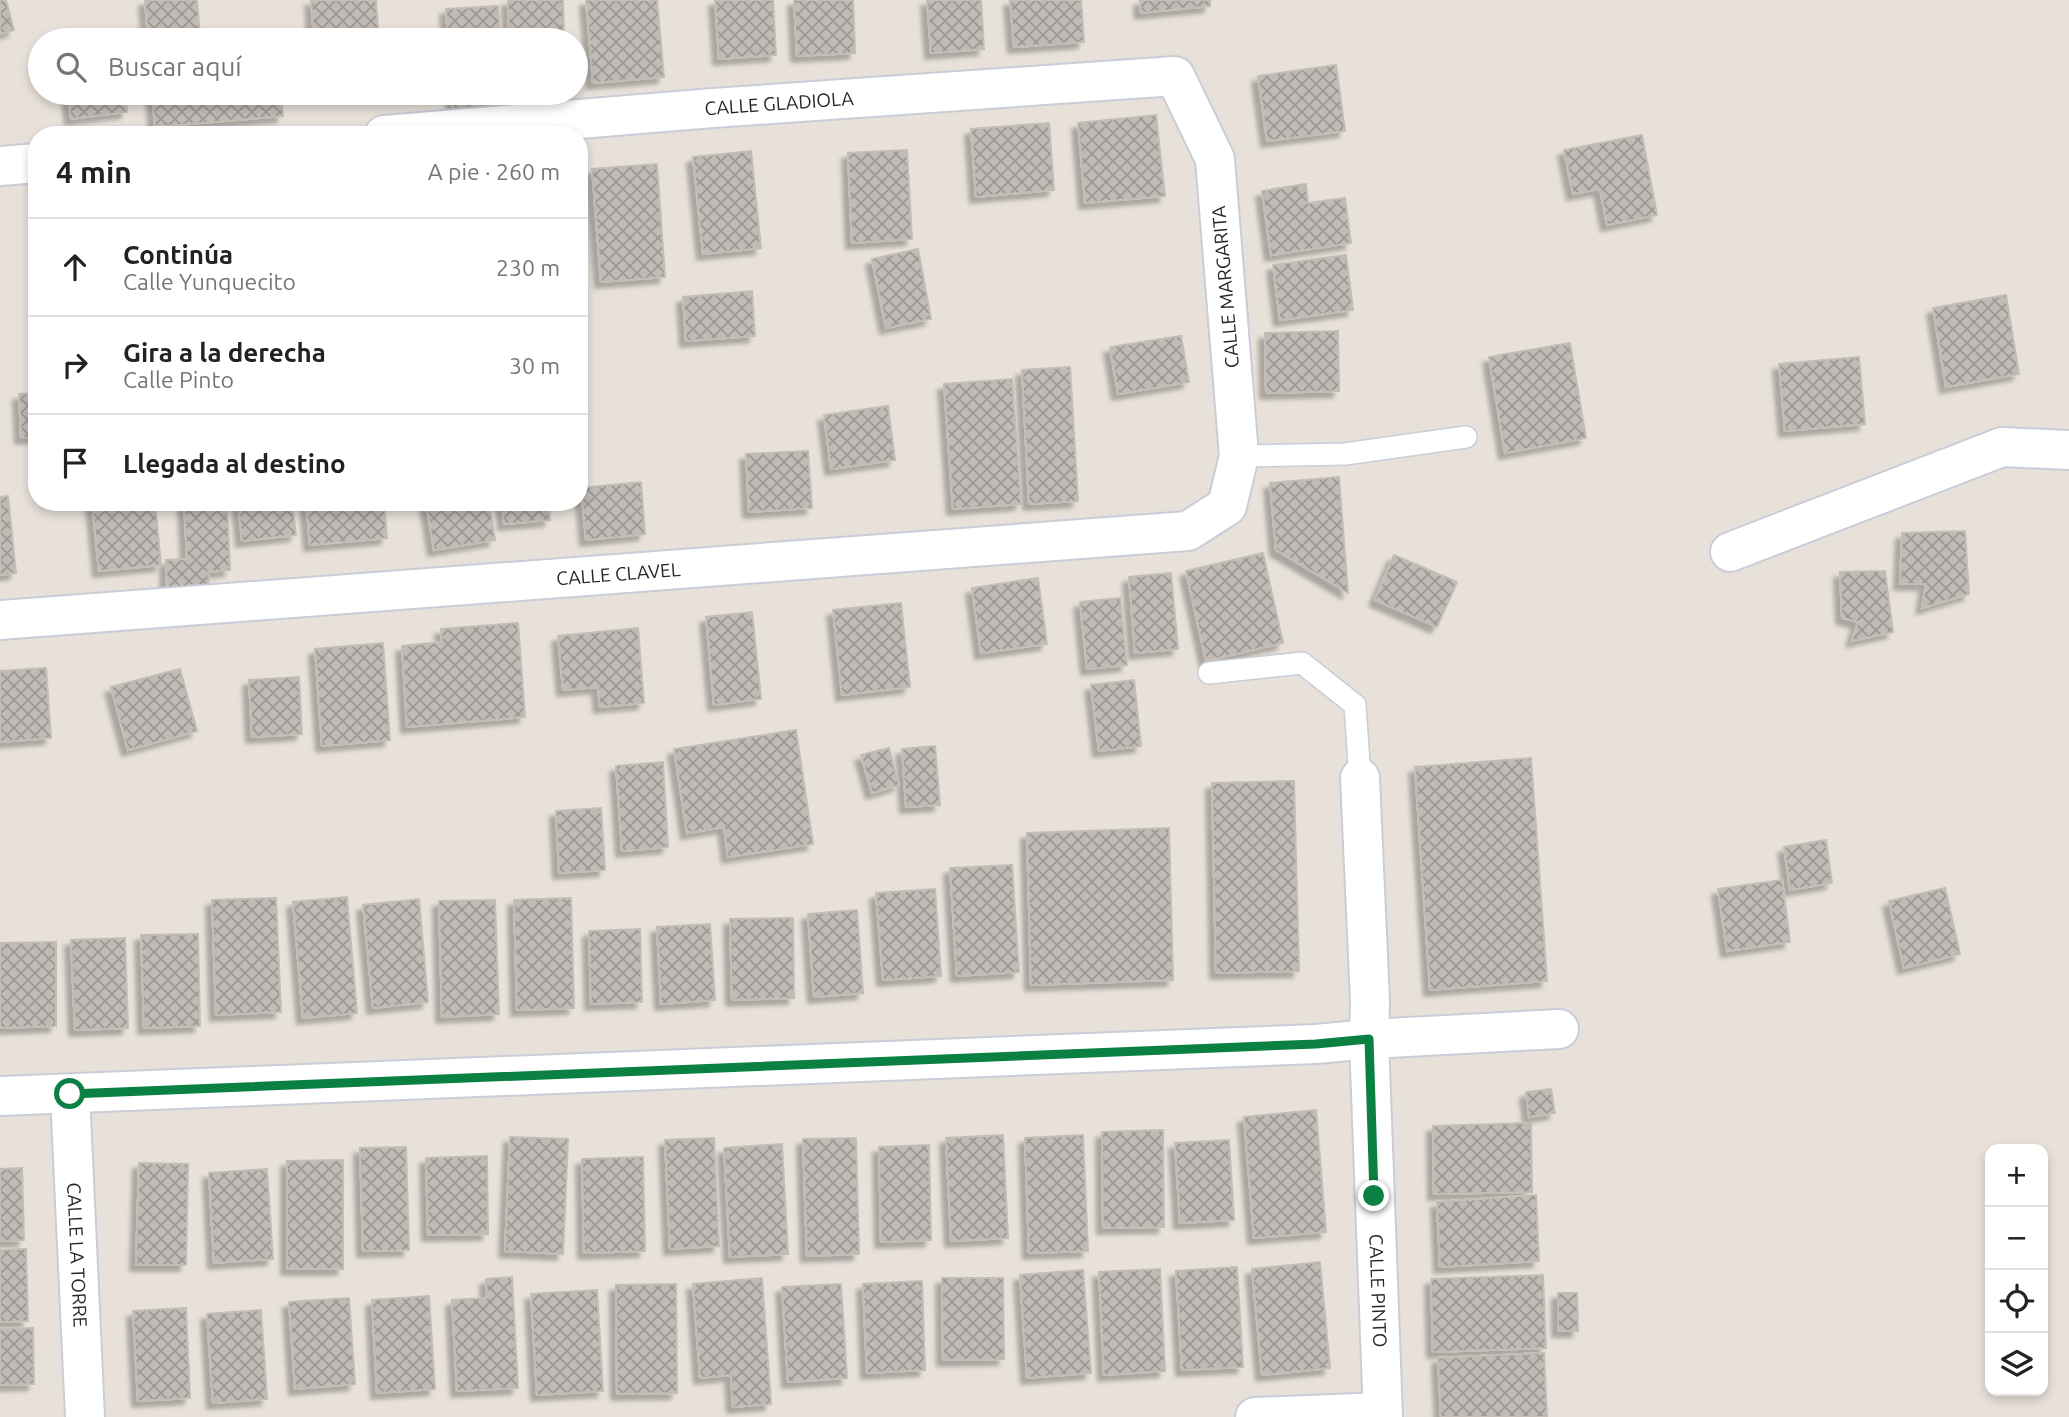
<!DOCTYPE html>
<html lang="es">
<head>
<meta charset="utf-8">
<style>
  :root { --surface:#fff; --page:#f6f6f6; --text:#222; --muted:#767676; --line:#e0e0e0 }
  body { margin:0; font-family:Ubuntu,sans-serif; background:var(--page); color:var(--text) }
  .controls { position:absolute; right:21px; bottom:21px; display:grid; overflow:hidden; border-radius:14px; box-shadow:0 4px 10px #0003 }
  .controls button { width:63px; height:63px; display:grid; place-items:center; padding:0; border:0; border-bottom:2px solid var(--line); background:var(--surface); color:var(--text); font:35px sans-serif }
  .stop { position:absolute; width:21px; height:21px; margin:-16px; border:5px solid #0b8043; border-radius:50%; background:#fff }
  .stop.end { background:#0b8043; border-color:#fff; box-shadow:0 2px 7px #0008 }
  .list { margin:0; padding:0; list-style:none }
  h2 { display:flex; justify-content:space-between; align-items:center; height:91px; margin:0; padding:0 28px; font-size:30px }
  h2 small { font-size:23px; font-weight:400; color:var(--muted) }
  .list li { display:grid; grid-template-columns:46px 1fr auto; gap:21px; align-items:center; box-sizing:border-box; height:98px; padding:0 28px; border-top:2px solid var(--line) }
  .list b { display:block; font-size:26px; white-space:nowrap }
  .list p { margin:0; font-size:23px; white-space:nowrap; color:var(--muted) }
  .list em { font-size:23px; font-style:normal; color:var(--muted) }
  .icon { flex:none; width:38px; height:38px; fill:none; stroke:currentColor; stroke-width:2; stroke-linecap:round; stroke-linejoin:round }
  .map { position:relative; flex:none; width:2069px; height:1417px; overflow:hidden }
  .search { position:absolute; background:var(--surface); box-shadow:0 4px 10px #0003; left:28px; top:28px; width:560px; height:77px; display:flex; align-items:center; gap:18px; box-sizing:border-box; padding:0 24px; border-radius:38px; color:var(--muted); font-size:26px }
  .panel { position:absolute; background:var(--surface); box-shadow:0 4px 10px #0003; left:28px; top:126px; width:560px; height:385px; border-radius:28px }
  .map>svg:first-child { display:block }
</style>
</head>
<body>
<div class="map">
<svg width="2069" height="1417" viewBox="0 0 2069 1417">
  <defs>
    <pattern id="building-cross-hatch" width="8" height="8" patternUnits="userSpaceOnUse" patternTransform="scale(1.75)"><rect width="8" height="8" fill="#c1bbb7"/><path d="M0 0l8 8M0 8l8-8" fill="none" stroke="#9d9895"/></pattern>
    <filter id="shadow"><feDropShadow dx="-6" dy="6" stdDeviation="2" flood-color="#0004"/></filter>
  </defs>
  <rect width="100%" height="100%" fill="#e8e1da"/>
  <g fill="url(#building-cross-hatch)" stroke="#c3bdb4" stroke-width="2" filter="url(#shadow)">
    <path d="M 0,0 L 6,0 L 14,30 L 0,34 Z"/>
    <path d="M 145,0 L 197,0 L 200,37 L 276,30 L 277,40 L 148,40 Z"/>
    <path d="M 311,0 L 376,0 L 379,40 L 314,40 Z"/>
    <path d="M 508,0 L 563,0 L 564,40 L 509,40 Z"/>
    <path d="M 586,0 L 657,0 L 664,77 L 593,83 Z"/>
    <path d="M 715,0 L 773,0 L 776,55 L 719,59 Z"/>
    <path d="M 794,0 L 853,0 L 855,53 L 797,56 Z"/>
    <path d="M 927,0 L 981,0 L 984,49 L 931,53 Z"/>
    <path d="M 1010,0 L 1081,0 L 1084,42 L 1014,47 Z"/>
    <path d="M 1140,0 L 1210,0 L 1210,6 L 1141,13 Z"/>
    <path d="M 498,6 L 500,40 L 448,40 L 446,9 Z"/>
    <path d="M 117,29 L 118,40 L 61,40 L 61,36 Z"/>
    <path d="M 1336,65 L 1345,131 L 1267,141 L 1258,76 Z"/>
    <path d="M 68,93 L 125,93 L 127,112 L 71,119 Z"/>
    <path d="M 152,93 L 281,93 L 283,116 L 155,127 Z"/>
    <path d="M 452,93 L 504,93 L 505,105 L 453,109 Z"/>
    <path d="M 1156,115 L 1165,196 L 1085,203 L 1078,123 Z"/>
    <path d="M 1049,123 L 1054,190 L 976,197 L 971,129 Z"/>
    <path d="M 1642,135 L 1657,215 L 1607,225 L 1600,189 L 1573,194 L 1564,150 Z"/>
    <path d="M 907,150 L 912,239 L 852,243 L 848,153 Z"/>
    <path d="M 751,151 L 761,248 L 703,254 L 693,157 Z"/>
    <path d="M 579,164 L 581,164 L 585,224 L 579,224 Z"/>
    <path d="M 657,164 L 665,277 L 601,282 L 592,169 Z"/>
    <path d="M 1306,184 L 1308,203 L 1345,198 L 1351,243 L 1271,255 L 1262,191 Z"/>
    <path d="M 918,249 L 931,319 L 886,328 L 872,259 Z"/>
    <path d="M 1346,255 L 1353,310 L 1280,320 L 1273,265 Z"/>
    <path d="M 752,291 L 755,336 L 686,341 L 683,297 Z"/>
    <path d="M 2006,295 L 2019,374 L 1946,387 L 1933,308 Z"/>
    <path d="M 1338,331 L 1339,391 L 1266,393 L 1265,333 Z"/>
    <path d="M 1181,336 L 1189,382 L 1118,394 L 1110,347 Z"/>
    <path d="M 1570,343 L 1586,438 L 1505,453 L 1489,357 Z"/>
    <path d="M 1859,357 L 1865,424 L 1785,431 L 1779,364 Z"/>
    <path d="M 1070,367 L 1078,501 L 1029,504 L 1022,370 Z"/>
    <path d="M 1012,379 L 1021,504 L 953,509 L 944,384 Z"/>
    <path d="M 37,393 L 37,437 L 21,438 L 19,394 Z"/>
    <path d="M 888,406 L 895,460 L 831,469 L 824,415 Z"/>
    <path d="M 808,451 L 812,508 L 749,512 L 746,454 Z"/>
    <path d="M 1339,477 L 1348,593 L 1276,550 L 1270,483 Z"/>
    <path d="M 641,482 L 645,534 L 586,540 L 581,488 Z"/>
    <path d="M 8,496 L 16,573 L 0,575 L 0,497 Z"/>
    <path d="M 92,502 L 155,502 L 161,565 L 99,571 Z"/>
    <path d="M 184,502 L 227,502 L 230,570 L 208,572 L 209,587 L 167,590 L 166,560 L 187,559 Z"/>
    <path d="M 238,502 L 292,502 L 296,535 L 242,541 Z"/>
    <path d="M 306,502 L 384,502 L 387,538 L 310,545 Z"/>
    <path d="M 426,502 L 489,502 L 495,540 L 434,550 Z"/>
    <path d="M 502,502 L 549,502 L 550,520 L 504,524 Z"/>
    <path d="M 1965,531 L 1969,594 L 1922,608 L 1926,584 L 1900,584 L 1902,533 Z"/>
    <path d="M 1263,553 L 1283,643 L 1206,661 L 1186,571 Z"/>
    <path d="M 1394,555 L 1457,582 L 1437,627 L 1375,600 Z"/>
    <path d="M 1885,571 L 1893,632 L 1852,641 L 1858,622 L 1842,618 L 1840,572 Z"/>
    <path d="M 1171,573 L 1178,649 L 1135,653 L 1129,577 Z"/>
    <path d="M 1038,578 L 1047,644 L 981,653 L 972,588 Z"/>
    <path d="M 1120,598 L 1127,665 L 1087,669 L 1080,602 Z"/>
    <path d="M 901,603 L 910,687 L 842,695 L 833,610 Z"/>
    <path d="M 752,612 L 761,699 L 714,705 L 706,617 Z"/>
    <path d="M 518,623 L 525,717 L 407,727 L 402,646 L 442,642 L 441,629 Z"/>
    <path d="M 638,628 L 644,703 L 600,707 L 598,687 L 563,690 L 558,636 Z"/>
    <path d="M 383,643 L 390,740 L 322,746 L 315,649 Z"/>
    <path d="M 46,668 L 51,738 L 0,742 L 0,671 Z"/>
    <path d="M 180,669 L 197,731 L 128,750 L 111,687 Z"/>
    <path d="M 299,677 L 302,734 L 252,737 L 249,680 Z"/>
    <path d="M 1134,680 L 1141,746 L 1099,751 L 1091,685 Z"/>
    <path d="M 796,730 L 813,844 L 728,857 L 724,827 L 687,833 L 674,749 Z"/>
    <path d="M 935,746 L 940,805 L 906,807 L 902,749 Z"/>
    <path d="M 889,748 L 899,785 L 872,793 L 861,755 Z"/>
    <path d="M 1531,758 L 1547,981 L 1430,990 L 1415,767 Z"/>
    <path d="M 663,762 L 668,847 L 622,851 L 616,766 Z"/>
    <path d="M 1294,781 L 1299,971 L 1216,973 L 1212,783 Z"/>
    <path d="M 601,808 L 605,870 L 559,873 L 556,811 Z"/>
    <path d="M 1169,828 L 1173,980 L 1031,985 L 1027,833 Z"/>
    <path d="M 1826,840 L 1832,883 L 1790,890 L 1784,847 Z"/>
    <path d="M 1012,865 L 1019,972 L 957,976 L 950,868 Z"/>
    <path d="M 1782,880 L 1790,942 L 1727,951 L 1718,889 Z"/>
    <path d="M 1945,888 L 1960,954 L 1904,968 L 1889,901 Z"/>
    <path d="M 935,889 L 941,976 L 883,980 L 876,893 Z"/>
    <path d="M 347,897 L 357,1013 L 303,1018 L 293,902 Z"/>
    <path d="M 276,898 L 281,1012 L 216,1015 L 212,900 Z"/>
    <path d="M 571,898 L 574,1008 L 517,1010 L 514,900 Z"/>
    <path d="M 419,899 L 428,1002 L 373,1008 L 363,905 Z"/>
    <path d="M 495,900 L 499,1014 L 442,1017 L 439,901 Z"/>
    <path d="M 857,910 L 863,993 L 814,997 L 808,914 Z"/>
    <path d="M 793,918 L 794,998 L 732,1000 L 730,919 Z"/>
    <path d="M 710,924 L 715,1000 L 661,1004 L 657,927 Z"/>
    <path d="M 640,929 L 642,1002 L 591,1004 L 589,931 Z"/>
    <path d="M 198,934 L 200,1026 L 144,1028 L 141,935 Z"/>
    <path d="M 125,938 L 128,1028 L 75,1030 L 71,940 Z"/>
    <path d="M 56,942 L 56,1026 L 0,1028 L 0,943 Z"/>
    <path d="M 1551,1089 L 1555,1113 L 1529,1117 L 1526,1092 Z"/>
    <path d="M 1316,1110 L 1326,1232 L 1254,1238 L 1244,1117 Z"/>
    <path d="M 1531,1123 L 1532,1192 L 1434,1194 L 1433,1126 Z"/>
    <path d="M 1163,1130 L 1164,1227 L 1103,1228 L 1102,1132 Z"/>
    <path d="M 1003,1135 L 1008,1238 L 951,1241 L 946,1138 Z"/>
    <path d="M 1083,1135 L 1088,1251 L 1029,1253 L 1025,1138 Z"/>
    <path d="M 510,1137 L 568,1139 L 563,1254 L 505,1251 Z"/>
    <path d="M 714,1138 L 719,1246 L 670,1249 L 665,1140 Z"/>
    <path d="M 856,1138 L 859,1254 L 807,1256 L 803,1139 Z"/>
    <path d="M 1229,1140 L 1234,1220 L 1180,1223 L 1175,1143 Z"/>
    <path d="M 782,1144 L 788,1254 L 730,1257 L 724,1148 Z"/>
    <path d="M 929,1145 L 931,1240 L 881,1242 L 879,1147 Z"/>
    <path d="M 406,1147 L 409,1250 L 363,1251 L 360,1148 Z"/>
    <path d="M 487,1156 L 488,1234 L 428,1235 L 426,1158 Z"/>
    <path d="M 643,1157 L 645,1251 L 584,1253 L 582,1159 Z"/>
    <path d="M 343,1160 L 343,1269 L 287,1269 L 287,1161 Z"/>
    <path d="M 139,1163 L 188,1164 L 186,1265 L 136,1265 Z"/>
    <path d="M 22,1168 L 24,1240 L 0,1241 L 0,1169 Z"/>
    <path d="M 267,1169 L 273,1259 L 214,1263 L 209,1173 Z"/>
    <path d="M 1536,1195 L 1539,1261 L 1440,1267 L 1437,1202 Z"/>
    <path d="M 26,1249 L 28,1321 L 0,1322 L 0,1250 Z"/>
    <path d="M 1320,1262 L 1330,1368 L 1262,1375 L 1252,1269 Z"/>
    <path d="M 1237,1267 L 1243,1367 L 1182,1370 L 1176,1271 Z"/>
    <path d="M 1160,1269 L 1165,1371 L 1104,1375 L 1099,1272 Z"/>
    <path d="M 1083,1270 L 1091,1373 L 1027,1378 L 1020,1275 Z"/>
    <path d="M 1543,1275 L 1546,1348 L 1433,1352 L 1431,1279 Z"/>
    <path d="M 512,1277 L 518,1388 L 457,1391 L 452,1300 L 487,1298 L 486,1279 Z"/>
    <path d="M 762,1278 L 771,1404 L 733,1407 L 731,1375 L 700,1378 L 693,1284 Z"/>
    <path d="M 942,1278 L 1003,1278 L 1004,1359 L 943,1360 Z"/>
    <path d="M 922,1281 L 925,1370 L 867,1373 L 863,1284 Z"/>
    <path d="M 676,1284 L 677,1393 L 617,1394 L 616,1285 Z"/>
    <path d="M 841,1284 L 847,1378 L 788,1382 L 782,1287 Z"/>
    <path d="M 597,1290 L 603,1391 L 537,1395 L 531,1294 Z"/>
    <path d="M 1558,1293 L 1577,1293 L 1578,1331 L 1558,1331 Z"/>
    <path d="M 429,1296 L 435,1389 L 377,1393 L 372,1300 Z"/>
    <path d="M 349,1298 L 355,1384 L 295,1389 L 289,1302 Z"/>
    <path d="M 186,1308 L 190,1398 L 138,1401 L 133,1311 Z"/>
    <path d="M 261,1310 L 267,1399 L 213,1403 L 207,1314 Z"/>
    <path d="M 33,1328 L 34,1384 L 0,1385 L 0,1329 Z"/>
    <path d="M 1544,1353 L 1547,1417 L 1441,1417 L 1438,1358 Z"/>
  </g>
  <g fill="none" stroke-linecap="round" stroke-linejoin="round">
    <g stroke="#c9cdd8" stroke-width="24">
      <g id="service">
        <path d="M 1239,456 L 1345,454 L 1466,437"/>
        <path d="M 1209,673 L 1302,663 L 1355,705 L 1360,778"/>
      </g>
    </g>
    <g stroke="#c9cdd8" stroke-width="42">
      <g id="minor">
        <path d="M 0,166 L 37,163"/>
        <path d="M 1730,552 L 2002,447 L 2069,450"/>
        <path id="s1" d="M 0,620 L 1188,531 L 1227,506 L 1239,456 L 1215,159 L 1175,76 L 713,108 L 384,135"/>
        <path id="s2" d="M 1360,778 L 1370,1001 L 1369,1039 L 1383,1417"/>
        <path id="s3" d="M 70,1094 L 85,1417"/>
        <path d="M 0,1096 L 1316,1044 L 1369,1039 L 1559,1029"/>
        <path d="M 1255,1417 L 1382,1412"/>
      </g>
    </g>
    <use href="#service" stroke="#fff" stroke-width="21"/>
    <use href="#minor" stroke="#fff" stroke-width="38"/>
  </g>
  <g fill="none" stroke-linecap="round" stroke-linejoin="round">
    <path stroke="#0b8043" stroke-width="9" d="M 70,1094 L 1316,1044 L 1369,1039 L 1374,1196"/>
  </g>
  <g text-anchor="middle" stroke-width="5" stroke-linejoin="round" paint-order="stroke">
    <g font-size="19" fill="#272727" stroke="#fff">
      <text transform="translate(779 103) rotate(-4)" y="7">CALLE GLADIOLA</text>
      <text transform="translate(1225 287) rotate(-95)" y="7">CALLE MARGARITA</text>
      <text dy="7" stroke="none"><textPath href="#s1" startOffset="620">CALLE CLAVEL</textPath></text>
      <text dy="7" stroke="none"><textPath href="#s3" startOffset="161">CALLE LA TORRE</textPath></text>
      <text dy="7" stroke="none"><textPath href="#s2" startOffset="513">CALLE PINTO</textPath></text>
    </g>
  </g>
</svg>
<div class="controls">
<button>+</button>
<button>−</button>
<button><svg class="icon" aria-label="locate" viewBox="0 0 24 24"><circle cx="12" cy="12" r="6"/><path d="M12 2v4M12 18v4M2 12h4M18 12h4"/></svg></button>
<button><svg class="icon" aria-label="layers" viewBox="0 0 24 24"><path d="M12 4l9 5-9 5-9-5zM3 14l9 5 9-5"/></svg></button>
</div>
<div class="stop" style="left:70px;top:1094px"></div>
<div class="stop end" style="left:1374px;top:1196px"></div>
<div class="search"><svg class="icon" aria-label="search" viewBox="0 0 24 24"><circle cx="10" cy="10" r="6"/><path d="M15 15l6 6"/></svg>Buscar aquí</div>
<section class="panel">
<h2>4 min<small>A pie · 260 m</small></h2>
<ul class="list">
<li><svg class="icon" aria-label="ahead" viewBox="0 0 24 24"><path d="M12 20V5M6 11l6-6 6 6"/></svg><div><b>Continúa</b><p>Calle Yunquecito</p></div><em>230 m</em></li>
<li><svg class="icon" aria-label="right" viewBox="0 0 24 24"><path d="M7 20v-9h11M14 6l5 5-5 5"/></svg><div><b>Gira a la derecha</b><p>Calle Pinto</p></div><em>30 m</em></li>
<li><svg class="icon" aria-label="arrive" viewBox="0 0 24 24"><path d="M6 21V4h12l-3 4 3 4H6"/></svg><div><b>Llegada al destino</b></div></li>
</ul>
</section>
</div>
</body>
</html>
